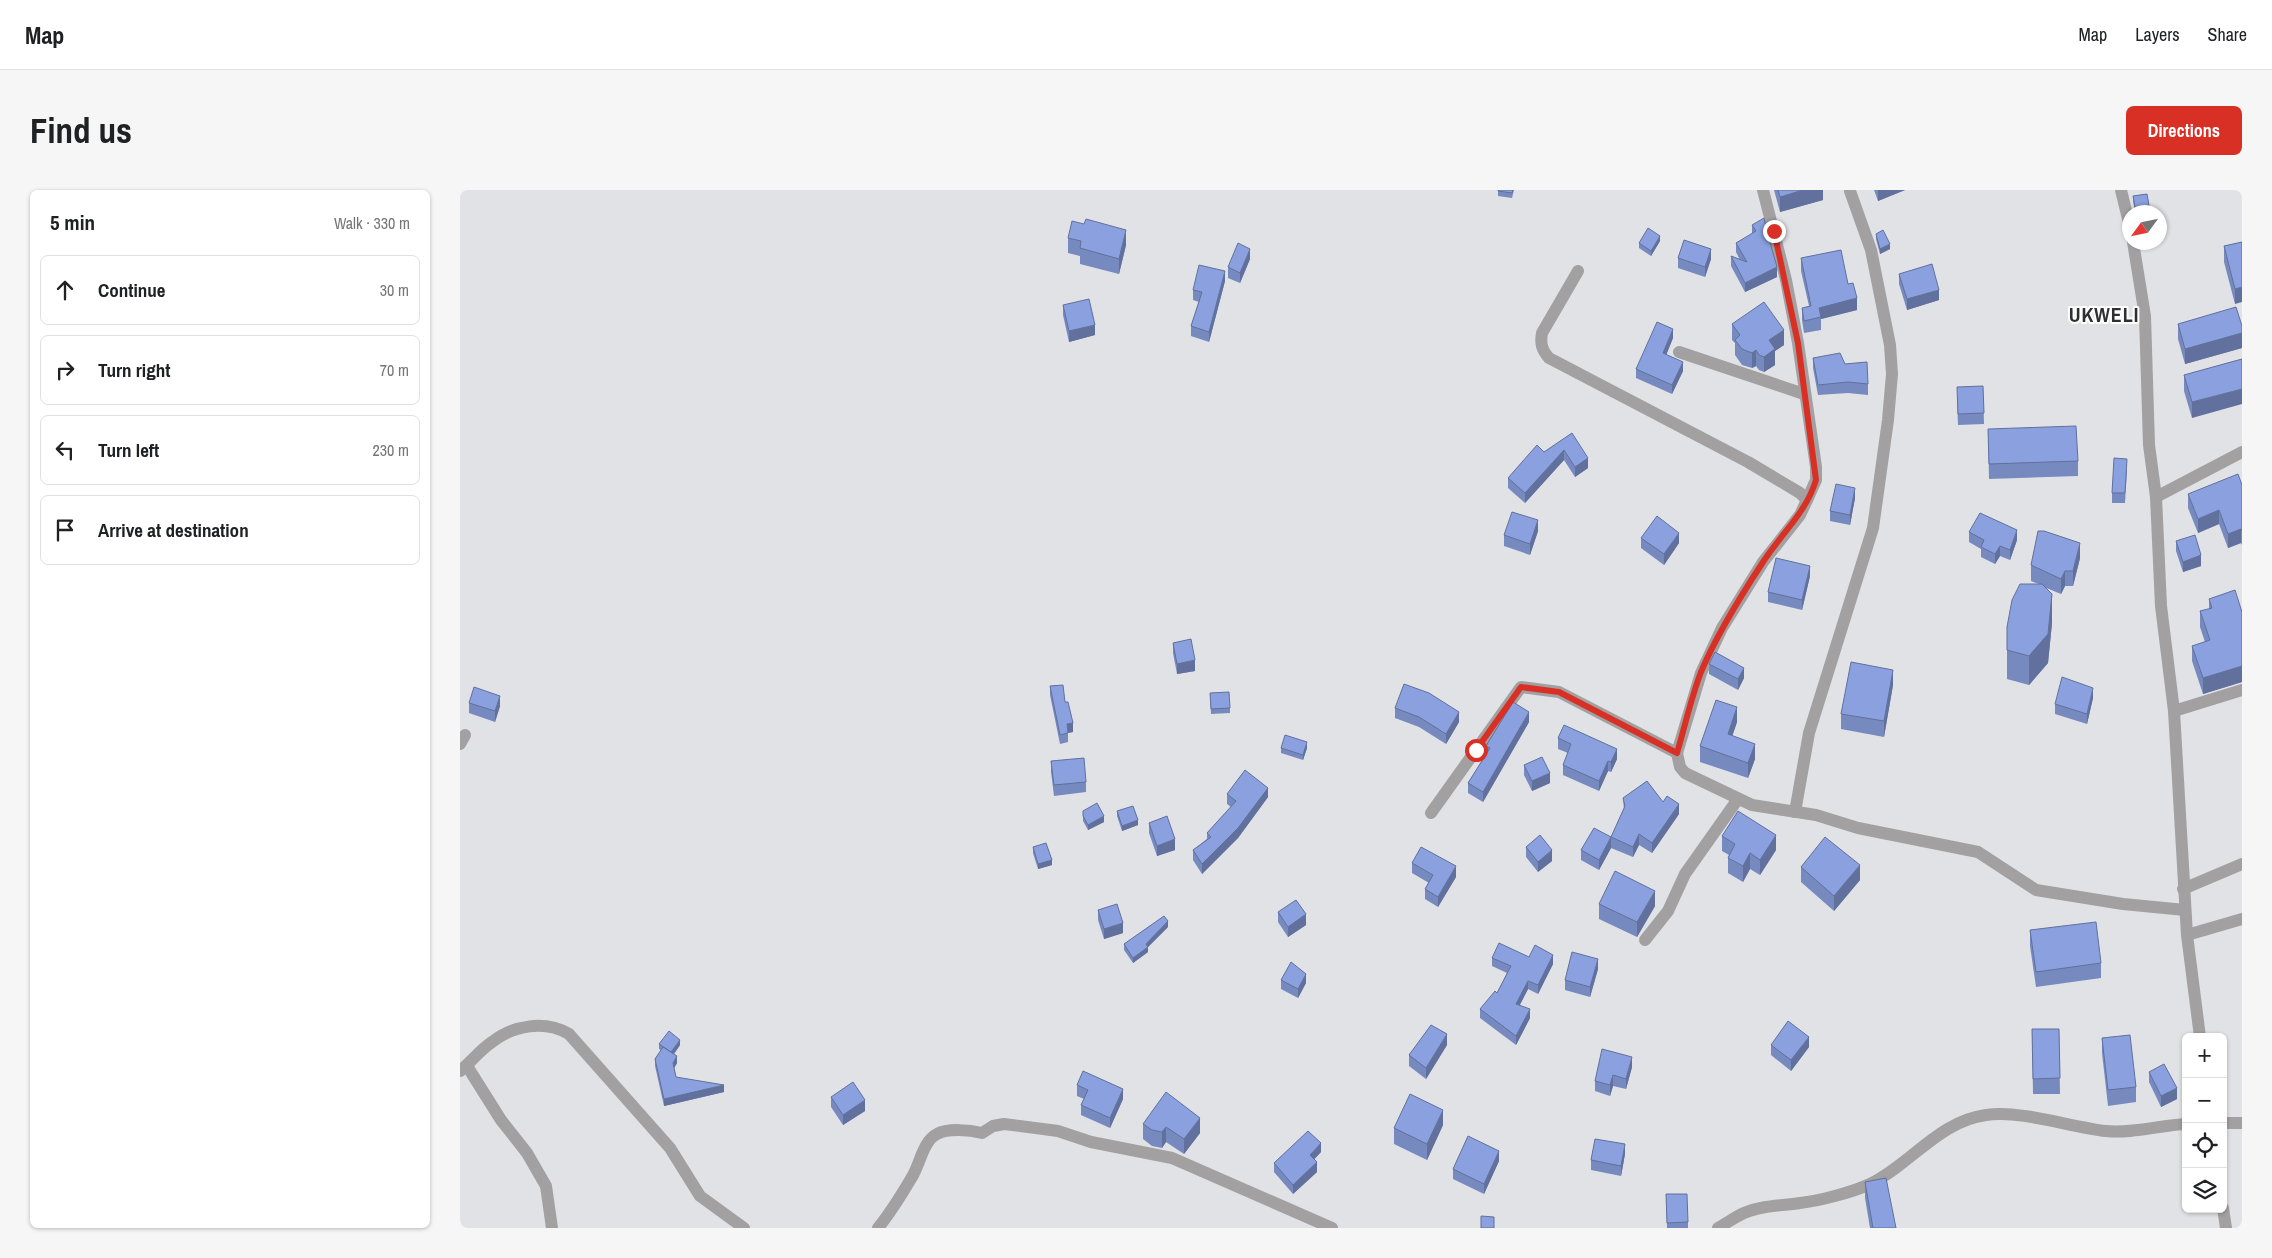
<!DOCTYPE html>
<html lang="en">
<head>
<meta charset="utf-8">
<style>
  :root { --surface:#fff; --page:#f6f6f6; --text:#202124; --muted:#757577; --line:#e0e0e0; --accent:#d93025 }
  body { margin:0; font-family:"Archivo Narrow",sans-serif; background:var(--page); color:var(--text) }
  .controls { position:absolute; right:15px; bottom:15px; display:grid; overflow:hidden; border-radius:8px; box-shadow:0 1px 4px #0004 }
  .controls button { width:45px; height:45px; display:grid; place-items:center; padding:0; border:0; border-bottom:1px solid var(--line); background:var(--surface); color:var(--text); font:25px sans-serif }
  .compass { position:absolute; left:1662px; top:15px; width:45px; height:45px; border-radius:50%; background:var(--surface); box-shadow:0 1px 4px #0004; rotate:237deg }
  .stop { position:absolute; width:15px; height:15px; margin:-11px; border:4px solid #d93025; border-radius:50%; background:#fff }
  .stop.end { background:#d93025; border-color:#fff; box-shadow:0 1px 5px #0008 }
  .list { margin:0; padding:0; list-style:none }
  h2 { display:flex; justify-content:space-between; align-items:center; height:65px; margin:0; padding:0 20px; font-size:21px }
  h2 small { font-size:16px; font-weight:400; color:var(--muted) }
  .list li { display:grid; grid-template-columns:32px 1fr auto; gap:15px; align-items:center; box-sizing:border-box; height:70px; margin:0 10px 10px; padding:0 10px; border:1px solid var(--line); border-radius:8px }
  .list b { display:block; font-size:19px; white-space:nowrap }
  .list em { font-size:16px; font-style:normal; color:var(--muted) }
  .icon { flex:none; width:28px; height:28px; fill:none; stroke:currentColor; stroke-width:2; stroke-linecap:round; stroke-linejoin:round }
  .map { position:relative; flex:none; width:1782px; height:1038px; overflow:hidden; border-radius:8px }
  header { display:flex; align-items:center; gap:30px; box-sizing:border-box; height:70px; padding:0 25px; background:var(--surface); border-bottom:1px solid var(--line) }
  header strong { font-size:24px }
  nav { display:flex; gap:28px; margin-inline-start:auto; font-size:18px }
  .intro { display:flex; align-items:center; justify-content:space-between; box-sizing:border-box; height:120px; padding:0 30px }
  h1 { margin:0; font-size:35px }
  .button { padding:12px 22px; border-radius:8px; background:var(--accent); color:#fff; font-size:18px; font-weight:700 }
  main { display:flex; gap:30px; padding:0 30px }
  aside { flex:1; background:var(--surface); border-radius:8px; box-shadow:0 1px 4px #0004 }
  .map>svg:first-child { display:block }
</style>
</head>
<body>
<header>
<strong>Map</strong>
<nav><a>Map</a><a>Layers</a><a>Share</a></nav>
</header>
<div class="intro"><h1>Find us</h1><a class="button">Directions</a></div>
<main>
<aside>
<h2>5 min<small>Walk · 330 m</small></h2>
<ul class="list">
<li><svg class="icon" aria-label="ahead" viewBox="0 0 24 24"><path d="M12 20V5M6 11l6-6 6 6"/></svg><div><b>Continue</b></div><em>30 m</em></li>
<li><svg class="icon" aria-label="right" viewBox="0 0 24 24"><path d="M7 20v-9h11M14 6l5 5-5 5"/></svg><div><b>Turn right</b></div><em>70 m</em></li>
<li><svg class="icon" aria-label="left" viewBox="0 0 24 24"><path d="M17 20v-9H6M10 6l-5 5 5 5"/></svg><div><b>Turn left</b></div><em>230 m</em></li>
<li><svg class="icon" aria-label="arrive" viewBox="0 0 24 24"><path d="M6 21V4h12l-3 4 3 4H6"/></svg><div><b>Arrive at destination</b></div></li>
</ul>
</aside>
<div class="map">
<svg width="1782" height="1038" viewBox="0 0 1782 1038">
  <rect width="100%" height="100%" fill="#e0e2e6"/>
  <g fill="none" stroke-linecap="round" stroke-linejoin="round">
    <g stroke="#a2a0a0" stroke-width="12">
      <path d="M 1303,0 L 1326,90 L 1338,153 L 1356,277 L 1356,290 L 1347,310"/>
      <path d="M 1118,81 L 1082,143 C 1080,154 1082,160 1089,168 L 1288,272 L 1340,303 L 1347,310 L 1340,325 L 1303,372 L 1262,438 L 1241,483 L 1217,563 L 1220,577 L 1225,583 L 1292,615 L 1356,625 L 1398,638 L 1518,662 L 1576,700 L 1663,714 L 1725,720"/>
      <path d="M 1219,162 L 1344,204"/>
      <path d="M 1696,307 L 1782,262"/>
      <path d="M 1714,521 L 1782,500"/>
      <path d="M 0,554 L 5,545"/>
      <path d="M 1335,622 L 1349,543 L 1413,338 L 1428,230 L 1432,184 L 1430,155 L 1411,60 L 1390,1"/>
      <path d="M 971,623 L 1061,497 L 1099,502 L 1217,563"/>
      <path d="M 1723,699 L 1782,674"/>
      <path d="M 1727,745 L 1782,729"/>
      <path d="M 1185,750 L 1208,721 L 1225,684 L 1278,609"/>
      <path d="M 7,876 L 41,930 L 67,963 L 86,996 L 92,1038"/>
      <path d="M 0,881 C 11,872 20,860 32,852 C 54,835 85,830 109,844 L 210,958 L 240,1006 L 284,1038"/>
      <path d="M 1763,933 L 1782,933"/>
      <path d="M 418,1038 C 431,1022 442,1004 452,987 C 460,974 463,951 477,944 C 488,938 510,940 522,943 L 533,936 L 544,934 L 598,941 L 631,952 L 712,968 L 872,1038"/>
      <path d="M 1258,1038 C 1267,1033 1275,1027 1284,1023 C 1302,1015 1322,1016 1340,1013 C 1359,1011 1393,1002 1410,994 C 1450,975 1479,931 1526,925 C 1562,920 1610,937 1646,941 C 1671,944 1701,935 1726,934"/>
    </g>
    <g stroke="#a2a0a0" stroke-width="12">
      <path d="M 1661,0 L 1670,37"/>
      <path d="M 1673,52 L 1685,126 L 1689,255 L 1696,307 L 1701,416 L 1714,521 L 1727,745 L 1740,847"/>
      <path d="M 1763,1018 L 1766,1038"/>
    </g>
  </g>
  <g fill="#778ac0">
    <path d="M 1038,0 L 1054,0 L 1052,8 L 1038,6 Z"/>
    <path d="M 1314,0 L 1363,0 L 1363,10 L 1320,22 Z"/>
    <path d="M 1414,0 L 1445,0 L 1418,11 Z"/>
    <path d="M 1687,4 L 1690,22 L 1675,22 L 1673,11 L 1673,6 Z"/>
    <path d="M 1292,35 L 1307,42 L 1317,87 L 1285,102 L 1271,76 L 1271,66 L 1280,70 L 1276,62 L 1276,53 L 1292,44 Z"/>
    <path d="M 1416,44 L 1430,59 L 1420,64 L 1416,49 Z"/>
    <path d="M 608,48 L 666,55 L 659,84 L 620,74 L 620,66 L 608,63 Z"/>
    <path d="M 1200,51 L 1191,66 L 1179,58 L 1179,53 Z"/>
    <path d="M 1782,52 L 1775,114 L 1764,72 L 1764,56 Z"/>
    <path d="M 1218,68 L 1251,69 L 1245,87 L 1218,78 Z"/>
    <path d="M 1341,68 L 1388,94 L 1397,120 L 1361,129 L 1361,140 L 1344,143 L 1342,130 L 1342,118 L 1349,116 L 1341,81 Z"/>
    <path d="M 790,69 L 780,93 L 768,88 L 768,77 Z"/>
    <path d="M 1439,84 L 1479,110 L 1447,120 L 1439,94 Z"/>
    <path d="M 765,91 L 749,152 L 731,146 L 731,136 L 739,112 L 733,110 L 733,100 Z"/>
    <path d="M 603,115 L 635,145 L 609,152 L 603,125 Z"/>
    <path d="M 1272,134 L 1324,155 L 1315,161 L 1315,175 L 1304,182 L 1299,180 L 1296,176 L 1292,178 L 1282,175 L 1275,165 L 1275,153 L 1272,150 Z"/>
    <path d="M 1718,134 L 1782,136 L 1782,158 L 1725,174 L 1718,149 Z"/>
    <path d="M 1213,148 L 1206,165 L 1223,181 L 1212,204 L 1176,188 L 1176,179 Z"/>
    <path d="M 1353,168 L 1408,194 L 1408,205 L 1388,203 L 1358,205 L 1353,178 Z"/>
    <path d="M 1782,169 L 1732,228 L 1724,201 L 1724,185 Z"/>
    <path d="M 1523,196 L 1524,234 L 1498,235 L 1497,207 Z"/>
    <path d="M 1528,239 L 1618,271 L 1618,286 L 1529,289 Z"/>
    <path d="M 1112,243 L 1128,278 L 1115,287 L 1104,270 L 1065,313 L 1048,298 L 1048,288 Z"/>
    <path d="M 1667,279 L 1665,313 L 1652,313 L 1652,303 Z"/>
    <path d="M 1782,295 L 1782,355 L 1781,353 L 1768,358 L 1759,334 L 1738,343 L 1728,318 L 1728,304 Z"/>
    <path d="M 1395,308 L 1390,335 L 1370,331 L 1370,321 Z"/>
    <path d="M 1078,341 L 1070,365 L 1044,356 L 1044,345 Z"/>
    <path d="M 1509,342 L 1557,350 L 1550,370 L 1540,366 L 1535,374 L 1521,367 L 1521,359 L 1509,352 Z"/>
    <path d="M 1181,348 L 1219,353 L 1204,375 L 1181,358 Z"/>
    <path d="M 1716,351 L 1741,376 L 1723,382 L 1716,361 Z"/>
    <path d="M 1620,368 L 1613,396 L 1605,396 L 1601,404 L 1584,397 L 1592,433 L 1588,473 L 1569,495 L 1547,489 L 1547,437 L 1579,394 L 1571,391 L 1571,375 Z"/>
    <path d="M 1350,386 L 1342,420 L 1308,412 L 1308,402 Z"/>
    <path d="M 1749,409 L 1782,422 L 1782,492 L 1743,504 L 1732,471 L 1732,456 L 1745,452 L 1740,437 L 1740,421 L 1749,419 Z"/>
    <path d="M 713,453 L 735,481 L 717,484 L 713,463 Z"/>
    <path d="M 1249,474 L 1284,488 L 1278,500 L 1249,484 Z"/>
    <path d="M 1433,495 L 1424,547 L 1381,539 L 1381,524 Z"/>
    <path d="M 590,496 L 605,512 L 613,542 L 608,543 L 608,552 L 600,554 L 590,505 Z"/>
    <path d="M 750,503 L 770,518 L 770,523 L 751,524 Z"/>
    <path d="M 1633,508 L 1627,534 L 1595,524 L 1595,514 Z"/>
    <path d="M 9,513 L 40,516 L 35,532 L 9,523 Z"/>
    <path d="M 935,518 L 999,532 L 986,554 L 959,537 L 935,528 Z"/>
    <path d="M 1069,532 L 1023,612 L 1008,603 L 1008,593 L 1026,565 L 1026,556 Z"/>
    <path d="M 1277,532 L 1272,546 L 1295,569 L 1288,588 L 1240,572 L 1240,556 Z"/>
    <path d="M 1098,548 L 1157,569 L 1151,582 L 1148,581 L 1139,601 L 1103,585 L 1103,575 L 1108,563 L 1098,559 Z"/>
    <path d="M 821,558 L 847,558 L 843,570 L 821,563 Z"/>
    <path d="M 591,571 L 626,592 L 626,602 L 594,606 L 591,582 Z"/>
    <path d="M 1064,575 L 1090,593 L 1072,601 L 1064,585 Z"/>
    <path d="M 767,604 L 808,607 L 778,648 L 742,684 L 733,670 L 733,660 L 747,649 L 747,643 L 771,617 L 767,614 Z"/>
    <path d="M 1163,608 L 1203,612 L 1219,624 L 1192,663 L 1179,655 L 1173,667 L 1151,658 L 1139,680 L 1121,670 L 1121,660 L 1151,647 L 1164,620 Z"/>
    <path d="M 623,621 L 644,632 L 628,640 L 623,631 Z"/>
    <path d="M 657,621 L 678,635 L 662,641 L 657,626 Z"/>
    <path d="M 689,633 L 715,660 L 697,666 L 689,643 Z"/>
    <path d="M 1262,646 L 1316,660 L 1300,685 L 1290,679 L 1283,692 L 1268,683 L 1268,668 L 1269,665 L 1262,661 Z"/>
    <path d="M 573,657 L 592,675 L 578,679 L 573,663 Z"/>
    <path d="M 1066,657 L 1092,671 L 1078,682 L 1066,667 Z"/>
    <path d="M 952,673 L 996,687 L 978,717 L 965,709 L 965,699 L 969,693 L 952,683 Z"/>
    <path d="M 1341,677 L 1400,690 L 1374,721 L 1341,692 Z"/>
    <path d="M 1139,714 L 1195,716 L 1177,747 L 1139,729 Z"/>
    <path d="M 638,720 L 663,743 L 644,749 L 638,730 Z"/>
    <path d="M 818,722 L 846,735 L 828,747 L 818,732 Z"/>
    <path d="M 708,737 L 688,757 L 688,762 L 673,773 L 664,760 L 664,754 Z"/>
    <path d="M 1570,740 L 1641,773 L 1641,788 L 1576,797 L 1570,756 Z"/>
    <path d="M 1069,767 L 1093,774 L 1078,804 L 1068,799 L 1060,815 L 1070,828 L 1056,855 L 1020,828 L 1020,819 L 1037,803 L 1047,783 L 1032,776 L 1032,768 Z"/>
    <path d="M 1138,779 L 1130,807 L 1105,800 L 1105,790 Z"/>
    <path d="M 821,790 L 846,793 L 838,808 L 821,799 Z"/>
    <path d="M 1572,839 L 1599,839 L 1600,904 L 1573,904 Z"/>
    <path d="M 1642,848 L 1676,897 L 1676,912 L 1648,916 L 1642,863 Z"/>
    <path d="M 199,854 L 220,855 L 214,864 L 217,873 L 214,878 L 216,887 L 264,902 L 204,916 L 195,876 L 195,869 L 201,860 L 199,859 Z"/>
    <path d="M 987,855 L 966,889 L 949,876 L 949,865 Z"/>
    <path d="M 1311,855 L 1349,857 L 1331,881 L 1311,865 Z"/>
    <path d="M 1172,877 L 1166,899 L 1153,896 L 1150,906 L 1135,901 L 1135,891 Z"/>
    <path d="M 1689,882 L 1717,909 L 1701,917 L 1689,892 Z"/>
    <path d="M 617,895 L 663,909 L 650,938 L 621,925 L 621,915 L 624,909 L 617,906 Z"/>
    <path d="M 371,907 L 405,921 L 383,935 L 371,917 Z"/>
    <path d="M 683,934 L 740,943 L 724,964 L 706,952 L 702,958 L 692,956 L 683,949 Z"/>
    <path d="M 983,935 L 967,970 L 934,954 L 934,938 Z"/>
    <path d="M 861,962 L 854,969 L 857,982 L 833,1004 L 814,982 L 814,973 Z"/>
    <path d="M 1165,964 L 1161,986 L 1131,980 L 1131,970 Z"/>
    <path d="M 1039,971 L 1024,1004 L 993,989 L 993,979 Z"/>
    <path d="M 1405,992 L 1436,1038 L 1410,1038 L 1405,1008 Z"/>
    <path d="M 1206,1004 L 1228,1032 L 1228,1038 L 1207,1038 Z"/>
  </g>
  <g fill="#61709c">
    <path d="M 1343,0 L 1363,0 L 1363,10 L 1320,22 L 1320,7 Z"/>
    <path d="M 1418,0 L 1445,0 L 1418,11 Z"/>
    <path d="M 666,40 L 666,55 L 659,84 L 659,69 Z"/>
    <path d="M 1200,46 L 1200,51 L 1191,66 L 1191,61 Z"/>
    <path d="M 1430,54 L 1430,59 L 1420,64 L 1420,59 Z"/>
    <path d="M 790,59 L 790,69 L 780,93 L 780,83 Z"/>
    <path d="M 1251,59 L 1251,69 L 1245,87 L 1245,77 Z"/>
    <path d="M 1317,77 L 1317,87 L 1285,102 L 1285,93 Z"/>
    <path d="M 765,81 L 765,91 L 749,152 L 749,142 Z"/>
    <path d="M 1782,97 L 1782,112 L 1775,114 L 1775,99 Z"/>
    <path d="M 1479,100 L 1479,110 L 1447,120 L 1447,109 Z"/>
    <path d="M 1397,108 L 1397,120 L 1361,129 L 1359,118 Z"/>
    <path d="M 635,135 L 635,145 L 609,152 L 609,141 Z"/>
    <path d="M 1213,139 L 1213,148 L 1203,173 L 1203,163 Z"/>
    <path d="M 1324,140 L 1324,155 L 1315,161 L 1315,175 L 1304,182 L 1304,167 L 1309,150 Z"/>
    <path d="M 1782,143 L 1782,158 L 1725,174 L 1725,159 Z"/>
    <path d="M 1296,160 L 1296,176 L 1292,178 L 1292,163 Z"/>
    <path d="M 1223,172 L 1223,181 L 1212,204 L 1212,195 Z"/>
    <path d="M 1782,199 L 1782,214 L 1732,228 L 1732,212 Z"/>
    <path d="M 1104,260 L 1104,270 L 1065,313 L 1065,303 Z"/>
    <path d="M 1128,268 L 1128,278 L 1115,287 L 1115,277 Z"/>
    <path d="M 1395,298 L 1395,308 L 1390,335 L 1390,325 Z"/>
    <path d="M 1759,320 L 1759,334 L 1738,343 L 1738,329 Z"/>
    <path d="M 1078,330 L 1078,341 L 1070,365 L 1070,354 Z"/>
    <path d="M 1781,339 L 1781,353 L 1768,358 L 1768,344 Z"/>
    <path d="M 1557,340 L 1557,350 L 1550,370 L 1550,360 Z"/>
    <path d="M 1219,343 L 1219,353 L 1204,375 L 1204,364 Z"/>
    <path d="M 1620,353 L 1620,368 L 1613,396 L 1613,381 Z"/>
    <path d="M 1540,356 L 1540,366 L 1535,374 L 1535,364 Z"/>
    <path d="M 1741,365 L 1741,376 L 1723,382 L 1723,372 Z"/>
    <path d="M 1350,376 L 1350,386 L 1342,420 L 1342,410 Z"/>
    <path d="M 1605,381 L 1605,396 L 1601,404 L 1601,389 Z"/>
    <path d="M 1592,404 L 1592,433 L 1588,473 L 1569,495 L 1569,466 Z"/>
    <path d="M 735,470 L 735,481 L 717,484 L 717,474 Z"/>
    <path d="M 1782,476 L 1782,492 L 1743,504 L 1743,488 Z"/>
    <path d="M 1284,478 L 1284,488 L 1278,500 L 1278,489 Z"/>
    <path d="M 1433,480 L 1433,495 L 1424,547 L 1424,531 Z"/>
    <path d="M 1633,498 L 1633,508 L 1627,534 L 1627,524 Z"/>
    <path d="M 40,506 L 40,516 L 35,532 L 35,521 Z"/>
    <path d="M 1277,517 L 1277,532 L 1268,559 L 1268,544 Z"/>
    <path d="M 999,522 L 999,532 L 986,554 L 986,544 Z"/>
    <path d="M 1069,522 L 1069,532 L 1023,612 L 1023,602 Z"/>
    <path d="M 613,533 L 613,542 L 607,543 L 607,534 Z"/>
    <path d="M 847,552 L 847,558 L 843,570 L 843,565 Z"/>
    <path d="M 1295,554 L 1295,569 L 1288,588 L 1288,573 Z"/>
    <path d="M 1157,559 L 1157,569 L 1151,582 L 1151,572 Z"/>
    <path d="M 1148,571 L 1148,581 L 1139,601 L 1139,591 Z"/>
    <path d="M 1090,583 L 1090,593 L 1072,601 L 1072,591 Z"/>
    <path d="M 808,598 L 808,607 L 778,648 L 742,684 L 742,674 Z"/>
    <path d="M 1219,614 L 1219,624 L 1192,663 L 1192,653 Z"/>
    <path d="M 644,626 L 644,632 L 628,640 L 628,635 Z"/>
    <path d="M 678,630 L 678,635 L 662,641 L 662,636 Z"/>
    <path d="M 1179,644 L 1179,655 L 1173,667 L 1173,657 Z"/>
    <path d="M 1316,645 L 1316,660 L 1300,685 L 1300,670 Z"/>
    <path d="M 1151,647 L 1151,658 L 1139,680 L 1139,670 Z"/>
    <path d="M 715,649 L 715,660 L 697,666 L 697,656 Z"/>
    <path d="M 1092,660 L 1092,671 L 1078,682 L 1078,672 Z"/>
    <path d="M 1290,663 L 1290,679 L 1283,692 L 1283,676 Z"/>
    <path d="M 592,670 L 592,675 L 578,679 L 578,674 Z"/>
    <path d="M 1400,675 L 1400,690 L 1374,721 L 1374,706 Z"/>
    <path d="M 996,676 L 996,687 L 978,717 L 978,707 Z"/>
    <path d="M 1195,701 L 1195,716 L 1177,747 L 1177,732 Z"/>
    <path d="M 846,724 L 846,735 L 828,747 L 828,737 Z"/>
    <path d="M 708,731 L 708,737 L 687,758 L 688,757 L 688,762 L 673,773 L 673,768 Z"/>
    <path d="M 663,733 L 663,743 L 644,749 L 644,739 Z"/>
    <path d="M 1093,765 L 1093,774 L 1078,804 L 1078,795 Z"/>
    <path d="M 1138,769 L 1138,779 L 1130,807 L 1130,797 Z"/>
    <path d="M 846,784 L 846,793 L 838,808 L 838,799 Z"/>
    <path d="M 1068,791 L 1068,799 L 1056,822 L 1056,814 Z"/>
    <path d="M 1070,819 L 1070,828 L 1056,855 L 1056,846 Z"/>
    <path d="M 987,844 L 987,855 L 966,889 L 966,878 Z"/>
    <path d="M 1349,847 L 1349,857 L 1331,881 L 1331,870 Z"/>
    <path d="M 220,850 L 220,855 L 211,868 L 211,863 Z"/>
    <path d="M 217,866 L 217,873 L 213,880 L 213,873 Z"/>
    <path d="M 1172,867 L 1172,877 L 1166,899 L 1166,889 Z"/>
    <path d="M 1153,885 L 1153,896 L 1150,906 L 1150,895 Z"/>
    <path d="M 264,895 L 264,902 L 204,916 L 204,909 Z"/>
    <path d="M 1717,898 L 1717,909 L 1701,917 L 1701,906 Z"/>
    <path d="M 663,899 L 663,909 L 650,938 L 650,928 Z"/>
    <path d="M 405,910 L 405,921 L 383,935 L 383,925 Z"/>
    <path d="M 983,920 L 983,935 L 967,970 L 967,954 Z"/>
    <path d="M 740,928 L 740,943 L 724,964 L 724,949 Z"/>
    <path d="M 706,937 L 706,952 L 702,958 L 702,942 Z"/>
    <path d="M 861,953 L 861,962 L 850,974 L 850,965 Z"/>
    <path d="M 1165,954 L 1165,964 L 1161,986 L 1161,976 Z"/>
    <path d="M 1039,961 L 1039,971 L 1024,1004 L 1024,994 Z"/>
    <path d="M 857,972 L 857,982 L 833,1004 L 833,995 Z"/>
  </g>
  <g fill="#8aa0df" stroke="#61709c">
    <path d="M 1038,0 L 1053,0 L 1052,3 L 1038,1 Z"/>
    <path d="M 1318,0 L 1343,0 L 1320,7 Z"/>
    <path d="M 1687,4 L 1690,21 L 1676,22 L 1673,6 Z"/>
    <path d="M 1304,28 L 1307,42 L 1317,77 L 1285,93 L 1271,66 L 1287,72 L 1276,53 L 1296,41 L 1292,35 Z"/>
    <path d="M 626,29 L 666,40 L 659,69 L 620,58 L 621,51 L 608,48 L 612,31 L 624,34 Z"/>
    <path d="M 1188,38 L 1200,46 L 1191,61 L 1179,53 Z"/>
    <path d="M 1423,40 L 1430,54 L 1420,59 L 1416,44 Z"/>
    <path d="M 1224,50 L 1251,59 L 1245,77 L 1218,68 Z"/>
    <path d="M 1782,52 L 1782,97 L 1775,99 L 1764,56 Z"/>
    <path d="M 778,53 L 790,59 L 780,83 L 768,77 Z"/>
    <path d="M 1381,60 L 1388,94 L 1393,93 L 1397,108 L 1359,118 L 1361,127 L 1344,131 L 1342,118 L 1351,116 L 1341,68 Z"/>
    <path d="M 1472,74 L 1479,100 L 1447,109 L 1439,84 Z"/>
    <path d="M 739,75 L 765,81 L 749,142 L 731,136 L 742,102 L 733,100 Z"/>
    <path d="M 629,109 L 635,135 L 609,141 L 603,115 Z"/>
    <path d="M 1304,112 L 1324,140 L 1309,150 L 1315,159 L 1304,167 L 1299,165 L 1296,160 L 1292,163 L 1282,159 L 1275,150 L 1280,145 L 1272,134 Z"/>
    <path d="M 1776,117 L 1782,136 L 1782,143 L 1725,159 L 1718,134 Z"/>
    <path d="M 1197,132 L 1213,139 L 1203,163 L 1223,172 L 1212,195 L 1176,179 Z"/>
    <path d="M 1380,163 L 1385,174 L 1407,172 L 1408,194 L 1388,192 L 1358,195 L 1353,168 Z"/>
    <path d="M 1782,169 L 1782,199 L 1732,212 L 1724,185 Z"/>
    <path d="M 1523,196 L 1524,223 L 1498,224 L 1497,197 Z"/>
    <path d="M 1616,236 L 1618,271 L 1529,274 L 1528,239 Z"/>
    <path d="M 1112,243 L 1128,268 L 1115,277 L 1104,260 L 1065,303 L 1048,288 L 1077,255 L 1084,262 Z"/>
    <path d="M 1654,268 L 1667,269 L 1665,303 L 1652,303 Z"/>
    <path d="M 1778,284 L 1782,295 L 1782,341 L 1781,339 L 1768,344 L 1759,320 L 1738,329 L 1728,304 Z"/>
    <path d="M 1376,294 L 1395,298 L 1390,325 L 1370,321 Z"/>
    <path d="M 1052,322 L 1078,330 L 1070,354 L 1044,345 Z"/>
    <path d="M 1520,323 L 1557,340 L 1550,360 L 1540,356 L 1535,364 L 1521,357 L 1524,350 L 1509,342 Z"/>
    <path d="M 1197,326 L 1219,343 L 1204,364 L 1181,348 Z"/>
    <path d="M 1578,341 L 1584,341 L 1620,353 L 1613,381 L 1605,381 L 1601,389 L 1571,375 Z"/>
    <path d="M 1735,345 L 1741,365 L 1723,372 L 1716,351 Z"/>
    <path d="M 1316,368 L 1350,376 L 1342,410 L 1308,402 Z"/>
    <path d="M 1560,394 L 1582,394 L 1592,404 L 1588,444 L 1569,466 L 1547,460 L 1547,437 L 1552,410 Z"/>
    <path d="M 1775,400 L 1782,422 L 1782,476 L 1743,488 L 1732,456 L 1750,450 L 1740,421 L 1752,418 L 1749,409 Z"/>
    <path d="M 731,449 L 735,470 L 717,474 L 713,453 Z"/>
    <path d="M 1255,462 L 1284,478 L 1278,489 L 1249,474 Z"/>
    <path d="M 1391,472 L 1433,480 L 1424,531 L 1381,524 Z"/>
    <path d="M 1602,487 L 1633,498 L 1627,524 L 1595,514 Z"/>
    <path d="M 944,494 L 969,503 L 999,522 L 986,544 L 959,527 L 935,518 Z"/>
    <path d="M 603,495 L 605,512 L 608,512 L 613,533 L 607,534 L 608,543 L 600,545 L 590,496 Z"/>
    <path d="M 14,497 L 40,506 L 35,521 L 9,513 Z"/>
    <path d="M 769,502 L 770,518 L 751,519 L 750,503 Z"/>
    <path d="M 1256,510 L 1277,517 L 1268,544 L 1295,554 L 1288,573 L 1240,556 Z"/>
    <path d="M 1053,512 L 1069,522 L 1023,602 L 1008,593 L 1030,558 L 1026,556 Z"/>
    <path d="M 1104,535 L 1157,559 L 1151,572 L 1148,571 L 1139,591 L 1103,575 L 1111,554 L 1098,548 Z"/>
    <path d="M 825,545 L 847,552 L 843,565 L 821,558 Z"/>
    <path d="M 1082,567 L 1090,583 L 1072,591 L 1064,575 Z"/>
    <path d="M 624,568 L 626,592 L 594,595 L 591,571 Z"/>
    <path d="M 785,580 L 808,598 L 778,638 L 742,674 L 733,660 L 751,647 L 747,643 L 776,611 L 767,604 Z"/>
    <path d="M 1187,591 L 1203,612 L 1207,606 L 1219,614 L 1192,653 L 1179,644 L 1173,657 L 1151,647 L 1165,616 L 1163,608 Z"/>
    <path d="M 637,613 L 644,626 L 628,635 L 623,626 L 623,621 Z"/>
    <path d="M 673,616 L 678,630 L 662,636 L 657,621 Z"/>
    <path d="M 1278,621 L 1316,645 L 1300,670 L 1290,663 L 1283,676 L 1268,668 L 1275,654 L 1262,646 Z"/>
    <path d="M 707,626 L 715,649 L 697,656 L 689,633 Z"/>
    <path d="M 1134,638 L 1151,647 L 1139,670 L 1121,660 Z"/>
    <path d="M 1080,645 L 1092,660 L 1078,672 L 1066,657 Z"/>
    <path d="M 1365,647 L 1400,675 L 1374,706 L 1341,677 Z"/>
    <path d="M 586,653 L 592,670 L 578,674 L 573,657 Z"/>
    <path d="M 961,657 L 996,676 L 978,707 L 965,699 L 973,685 L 952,673 Z"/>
    <path d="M 1155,681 L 1195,701 L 1177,732 L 1139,714 Z"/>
    <path d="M 836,710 L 846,724 L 828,737 L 818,722 Z"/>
    <path d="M 657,714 L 663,733 L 644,739 L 638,720 Z"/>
    <path d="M 704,726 L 708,731 L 686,754 L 688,757 L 673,768 L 664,754 Z"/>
    <path d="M 1636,732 L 1641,773 L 1576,782 L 1570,740 Z"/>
    <path d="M 1039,753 L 1069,767 L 1075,755 L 1093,765 L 1078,795 L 1068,791 L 1056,814 L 1070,819 L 1056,846 L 1020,819 L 1035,801 L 1037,803 L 1051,776 L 1032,768 Z"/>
    <path d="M 1112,762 L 1138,769 L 1130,797 L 1105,790 Z"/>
    <path d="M 831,772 L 846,784 L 838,799 L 821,790 Z"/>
    <path d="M 1328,831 L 1349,847 L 1331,870 L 1311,855 Z"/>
    <path d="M 971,835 L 987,844 L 966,878 L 949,865 Z"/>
    <path d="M 1572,839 L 1599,839 L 1600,888 L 1573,889 Z"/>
    <path d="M 209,841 L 220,850 L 211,862 L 199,854 Z"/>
    <path d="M 1670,845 L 1676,897 L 1648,900 L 1642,848 Z"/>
    <path d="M 203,857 L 217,866 L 213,873 L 216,887 L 264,895 L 204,909 L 195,869 Z"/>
    <path d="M 1142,859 L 1172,867 L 1166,889 L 1153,885 L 1150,895 L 1135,891 Z"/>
    <path d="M 1704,874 L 1717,898 L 1701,906 L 1689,882 Z"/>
    <path d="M 623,881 L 663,899 L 650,928 L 621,915 L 628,900 L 617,895 Z"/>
    <path d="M 393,892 L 405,910 L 383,925 L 371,907 Z"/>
    <path d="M 706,902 L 740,928 L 724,949 L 706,937 L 702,942 L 692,940 L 683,934 Z"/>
    <path d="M 950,904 L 983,920 L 967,954 L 934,938 Z"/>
    <path d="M 848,941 L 861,953 L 850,965 L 857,972 L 833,995 L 814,973 Z"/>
    <path d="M 1008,946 L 1039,961 L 1024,994 L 993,979 Z"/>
    <path d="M 1135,949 L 1165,954 L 1161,976 L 1131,970 Z"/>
    <path d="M 1426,988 L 1436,1038 L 1413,1038 L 1405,992 Z"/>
    <path d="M 1206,1004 L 1227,1004 L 1228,1032 L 1207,1033 Z"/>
    <path d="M 1021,1026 L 1034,1027 L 1034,1038 L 1021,1038 Z"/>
  </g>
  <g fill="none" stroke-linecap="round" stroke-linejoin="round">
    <path stroke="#d93025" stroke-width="6" d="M 1016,560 L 1061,497 L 1099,502 L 1217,563 C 1225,536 1231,508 1241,482 C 1257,444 1280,407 1303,372 C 1321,344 1346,323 1356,290 L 1338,153 L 1314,41"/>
  </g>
  <g text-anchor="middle" stroke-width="4" stroke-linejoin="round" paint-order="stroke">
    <g font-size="20" font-weight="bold" letter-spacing="1" fill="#2f2f31" stroke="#fff">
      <text x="1644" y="132">UKWELI</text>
    </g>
  </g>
</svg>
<div class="controls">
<button>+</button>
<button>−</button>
<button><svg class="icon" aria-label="locate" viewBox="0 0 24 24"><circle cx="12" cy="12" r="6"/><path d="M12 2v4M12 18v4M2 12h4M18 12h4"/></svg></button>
<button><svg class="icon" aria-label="layers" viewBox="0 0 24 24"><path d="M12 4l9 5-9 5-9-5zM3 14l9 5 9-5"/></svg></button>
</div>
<svg class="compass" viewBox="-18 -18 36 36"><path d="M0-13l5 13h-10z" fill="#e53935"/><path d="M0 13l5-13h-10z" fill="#757577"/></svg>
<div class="stop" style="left:1016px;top:560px"></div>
<div class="stop end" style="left:1314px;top:41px"></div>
</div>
</main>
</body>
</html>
